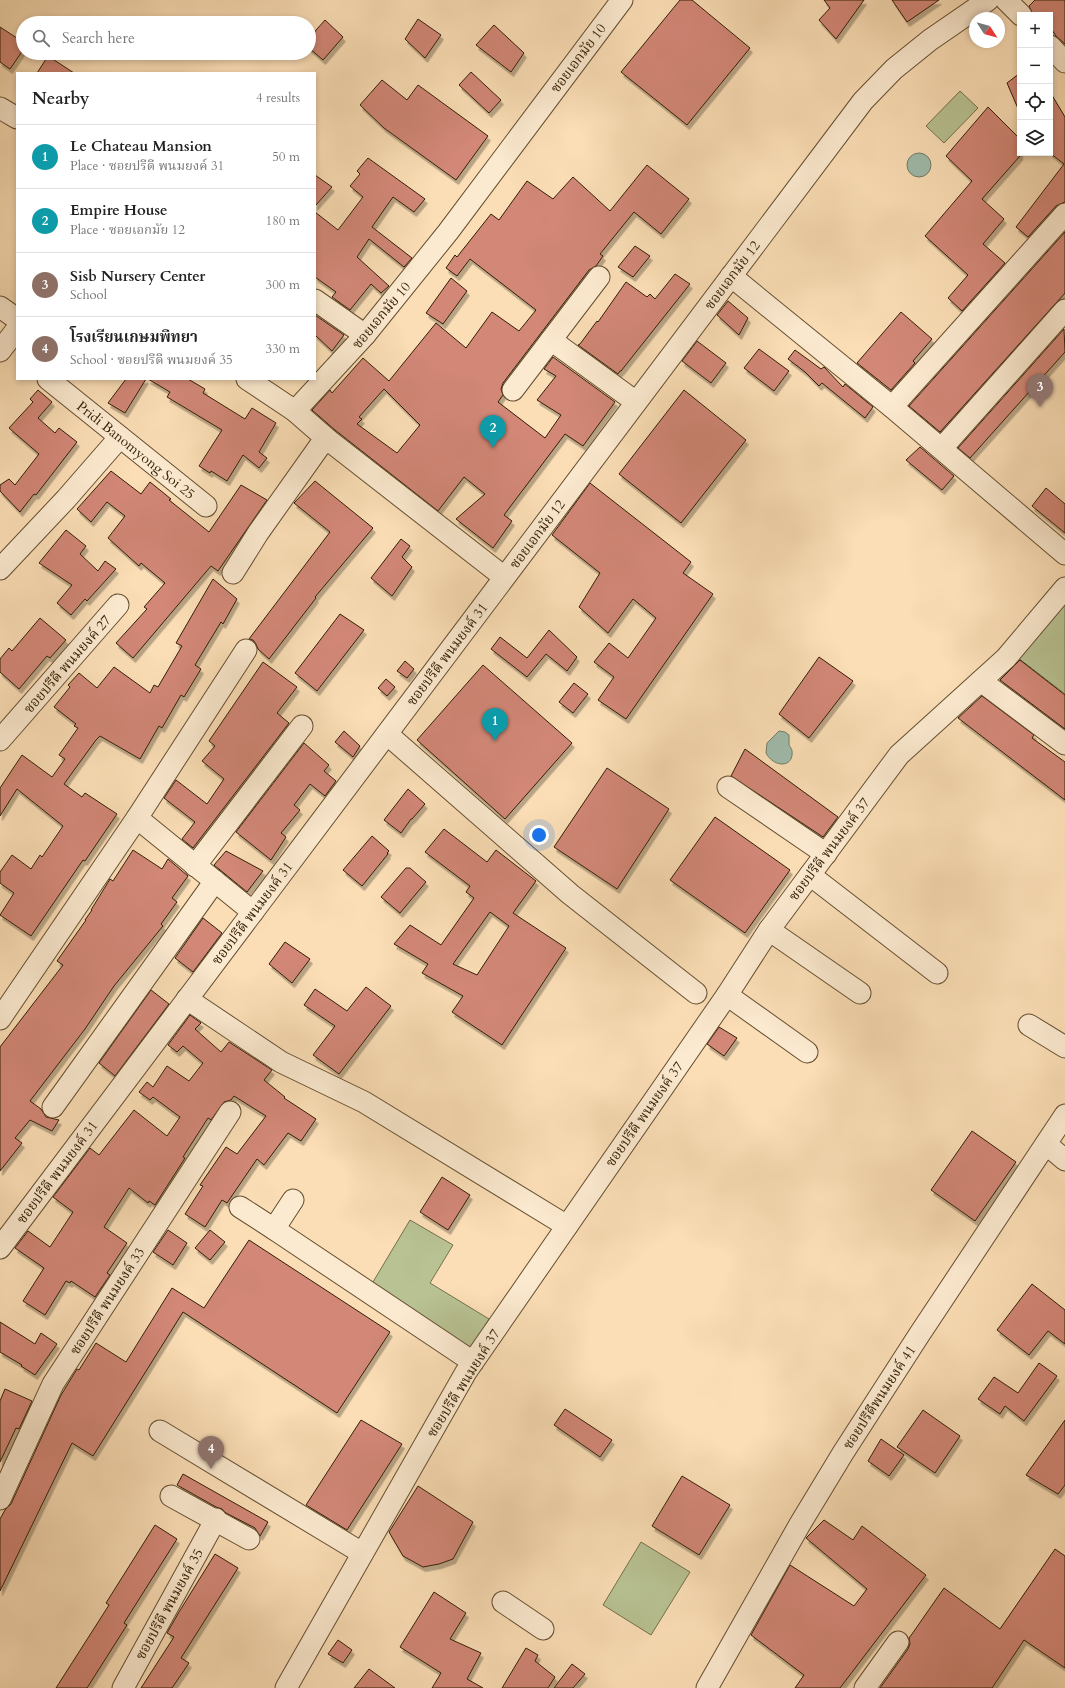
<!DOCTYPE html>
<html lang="en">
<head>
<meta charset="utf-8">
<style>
  :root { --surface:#fff; --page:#f6f6f6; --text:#222; --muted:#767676; --line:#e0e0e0; --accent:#d93025 }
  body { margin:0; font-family:Cardo,"Noto Serif Thai",serif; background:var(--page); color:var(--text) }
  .controls { position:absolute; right:12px; top:12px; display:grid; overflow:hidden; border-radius:0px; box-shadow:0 2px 6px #0003 }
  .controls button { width:36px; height:36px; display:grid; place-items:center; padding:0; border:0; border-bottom:1px solid var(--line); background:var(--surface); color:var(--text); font:20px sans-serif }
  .compass { position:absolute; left:969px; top:12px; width:36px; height:36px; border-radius:50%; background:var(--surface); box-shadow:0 2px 6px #0003; rotate:126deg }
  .you { position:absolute; left:539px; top:835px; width:14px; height:14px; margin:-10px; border:3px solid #fff; border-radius:50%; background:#1a73e8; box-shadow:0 0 0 6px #1a73e833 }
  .badge { display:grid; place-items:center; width:26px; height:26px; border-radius:50%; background:var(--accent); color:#fff; font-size:13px; font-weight:700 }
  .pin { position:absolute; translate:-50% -33px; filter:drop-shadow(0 1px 2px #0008) }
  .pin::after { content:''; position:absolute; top:21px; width:14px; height:12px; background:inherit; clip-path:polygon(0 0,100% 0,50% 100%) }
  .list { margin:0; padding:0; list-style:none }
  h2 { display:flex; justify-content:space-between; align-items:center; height:52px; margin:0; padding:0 16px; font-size:17px }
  h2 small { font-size:13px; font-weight:400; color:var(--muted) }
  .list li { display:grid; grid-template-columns:26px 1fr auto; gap:12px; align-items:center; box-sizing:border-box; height:64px; padding:0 16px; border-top:1px solid var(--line) }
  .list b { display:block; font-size:15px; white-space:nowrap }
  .list p { margin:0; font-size:13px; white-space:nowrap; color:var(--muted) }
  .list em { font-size:13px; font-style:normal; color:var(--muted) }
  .icon { flex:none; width:22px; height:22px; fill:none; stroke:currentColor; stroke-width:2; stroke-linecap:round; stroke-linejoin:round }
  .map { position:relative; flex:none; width:1065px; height:1688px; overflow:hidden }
  .search { position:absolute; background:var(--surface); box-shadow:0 2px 6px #0003; left:16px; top:16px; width:300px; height:44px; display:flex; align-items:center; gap:10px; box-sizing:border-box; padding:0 14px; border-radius:22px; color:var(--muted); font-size:15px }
  .panel { position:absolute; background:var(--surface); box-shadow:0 2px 6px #0003; left:16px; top:72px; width:300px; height:308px; border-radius:0px }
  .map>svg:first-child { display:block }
</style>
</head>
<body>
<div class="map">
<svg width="1065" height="1688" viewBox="0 0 1065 1688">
  <defs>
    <filter id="shadow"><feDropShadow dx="2.5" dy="4.5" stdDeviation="0" flood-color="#0004"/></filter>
  </defs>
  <rect width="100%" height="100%" fill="#fbdeb6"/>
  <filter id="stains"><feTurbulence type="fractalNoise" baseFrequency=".005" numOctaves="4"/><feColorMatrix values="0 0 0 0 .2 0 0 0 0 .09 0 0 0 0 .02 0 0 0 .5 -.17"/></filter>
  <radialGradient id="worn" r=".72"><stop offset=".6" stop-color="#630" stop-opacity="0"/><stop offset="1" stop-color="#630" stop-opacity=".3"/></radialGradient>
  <g fill="#b8c293" stroke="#74704c">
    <path d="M 960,91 L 978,108 L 944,143 L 926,126 Z"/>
    <path d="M 1065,596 L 1065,708 L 1053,724 L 1046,720 L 1065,694 L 1013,654 Z"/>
    <path d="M 410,1220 L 453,1245 L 430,1283 L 489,1319 L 472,1348 L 370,1287 Z"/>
    <path d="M 641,1542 L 690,1572 L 651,1635 L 603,1605 Z"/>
  </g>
  <g fill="#9fbcac" stroke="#737d69">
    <circle cx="919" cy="165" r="12"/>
    <path d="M 779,731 L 785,732 L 789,735 C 789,738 789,742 789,745 C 790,747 792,749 792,751 C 794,768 774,768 766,753 L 767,743 Z"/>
  </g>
  <g fill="#d28777" stroke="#311e04" fill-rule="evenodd" filter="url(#shadow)">
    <path d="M 680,0 L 692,0 L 750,48 L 687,125 L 621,72 Z"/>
    <path d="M 824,0 L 864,0 L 836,39 L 819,20 L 830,8 Z"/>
    <path d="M 892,0 L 939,0 L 907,22 Z"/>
    <path d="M 1035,0 L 1065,0 L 1065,44 L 1056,36 L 1050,27 L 1050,15 L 1033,15 L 1029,6 Z"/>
    <path d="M 418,19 L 441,35 L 425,58 L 405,39 Z"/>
    <path d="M 325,20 L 343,37 L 323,60 L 309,48 L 309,38 Z"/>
    <path d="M 494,25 L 524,53 L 511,72 L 476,45 Z"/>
    <path d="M 0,27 L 23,42 L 23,50 L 10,69 L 0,62 Z"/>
    <path d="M 48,56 L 74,73 L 37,73 Z"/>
    <path d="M 471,72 L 501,100 L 489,113 L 459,85 Z"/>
    <path d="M 1020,73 L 1020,113 L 1007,83 Z"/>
    <path d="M 382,80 L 407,100 L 418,85 L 488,136 L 456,180 L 384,128 L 360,105 Z"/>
    <path d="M 1050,92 L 1065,117 L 1065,202 L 1056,206 L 1028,237 L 1016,227 L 1064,164 L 1050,153 Z"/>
    <path d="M 988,107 L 1020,139 L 1020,156 L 982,199 L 1004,219 L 983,244 L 1005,263 L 962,311 L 948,298 L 968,275 L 925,236 L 972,181 L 946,156 Z"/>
    <path d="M 368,158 L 425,199 L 414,212 L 393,197 L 372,227 L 412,258 L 404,267 L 369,239 L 357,257 L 389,286 L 381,293 L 371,284 L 350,310 L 332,297 L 336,292 L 315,277 L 315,212 L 338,230 L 363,197 L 350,186 L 360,174 L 357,171 Z"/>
    <path d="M 647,165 L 689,199 L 661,234 L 634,212 L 600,254 L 603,256 L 596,266 L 589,270 L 503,383 L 501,389 L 503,395 L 498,402 L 545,438 L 561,415 L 537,400 L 556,376 L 544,369 L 553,357 L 615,402 L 583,446 L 565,434 L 504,515 L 512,521 L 493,548 L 456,519 L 485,494 L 464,477 L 438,511 L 335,430 L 312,410 L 330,390 L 332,393 L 363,358 L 389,381 L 436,323 L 466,348 L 492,312 L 519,331 L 536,310 L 470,259 L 457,276 L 446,268 L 455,255 L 457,257 L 491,214 L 499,220 L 527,181 L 553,199 L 573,177 L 610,211 ZM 384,389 L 420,425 L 397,453 L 357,424 L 362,419 L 359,417 Z"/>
    <path d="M 315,175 L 332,187 L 315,206 Z"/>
    <path d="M 1065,232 L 1065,293 L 940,432 L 909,406 Z"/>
    <path d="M 635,246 L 650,256 L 633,277 L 618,267 Z"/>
    <path d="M 675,274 L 690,284 L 621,371 L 620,371 L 618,374 L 578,345 L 580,344 L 597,321 L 598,322 L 626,282 L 647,297 L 650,294 L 655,299 Z"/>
    <path d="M 451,278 L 467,291 L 443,324 L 426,313 Z"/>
    <path d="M 728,301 L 748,318 L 739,335 L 717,315 Z"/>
    <path d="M 901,312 L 932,339 L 913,361 L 915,363 L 891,390 L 857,363 Z"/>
    <path d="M 315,315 L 344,335 L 332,351 L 315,335 Z"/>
    <path d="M 1064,329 L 1065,352 L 970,458 L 958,448 Z"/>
    <path d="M 697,341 L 726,363 L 711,383 L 682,361 Z"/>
    <path d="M 759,349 L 789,371 L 774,391 L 744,368 Z"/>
    <path d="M 795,350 L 821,369 L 824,367 L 843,387 L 845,384 L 873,407 L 865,418 L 822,383 L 819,386 L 805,372 L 788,359 Z"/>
    <path d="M 126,379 L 146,379 L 125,413 L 108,403 Z"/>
    <path d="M 148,379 L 188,379 L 205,389 L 203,393 L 245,419 L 252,408 L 276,423 L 259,452 L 267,458 L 259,468 L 243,455 L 227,481 L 211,471 L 210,473 L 199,466 L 222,430 L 167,397 L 170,392 Z"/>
    <path d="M 38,390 L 52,402 L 38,418 L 55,433 L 59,428 L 77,442 L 36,495 L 34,494 L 20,512 L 0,491 L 0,485 L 9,479 L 15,485 L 39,454 L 9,428 L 33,402 L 30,399 Z"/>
    <path d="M 684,390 L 746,440 L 681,523 L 619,474 Z"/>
    <path d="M 920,447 L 954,476 L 942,490 L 906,460 Z"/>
    <path d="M 111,471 L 141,494 L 150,482 L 171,499 L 169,500 L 209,532 L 241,485 L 267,500 L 218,571 L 211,566 L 133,658 L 116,643 L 147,609 L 144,607 L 165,583 L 141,563 L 139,566 L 108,538 L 125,516 L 107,502 L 91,522 L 77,509 Z"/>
    <path d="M 315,481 L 373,528 L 315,597 L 316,598 L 269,659 L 258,649 L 256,644 L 253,640 L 249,639 L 330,532 L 294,503 Z"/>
    <path d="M 590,483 L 691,562 L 683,573 L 713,594 L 626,719 L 598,700 L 614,677 L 594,662 L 609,643 L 628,658 L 656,618 L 633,599 L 608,633 L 579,607 L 600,573 L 552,535 Z"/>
    <path d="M 1046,488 L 1065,504 L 1065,533 L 1032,506 Z"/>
    <path d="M 66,530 L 86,546 L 80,554 L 98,571 L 105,561 L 116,569 L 87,601 L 85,599 L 71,615 L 57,603 L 72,585 L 39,563 Z"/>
    <path d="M 401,539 L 410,546 L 402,557 L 412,567 L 392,596 L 371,578 Z"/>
    <path d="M 213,579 L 237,599 L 223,624 L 221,622 L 195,665 L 201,669 L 184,697 L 181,695 L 162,728 L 159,726 L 140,759 L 100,736 L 96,740 L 64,784 L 82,797 L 85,793 L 117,814 L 85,861 L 83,860 L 31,936 L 0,915 L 14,893 L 0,883 L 0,872 L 12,855 L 31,869 L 40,855 L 42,857 L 63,826 L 17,789 L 0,816 L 0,788 L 22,755 L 52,777 L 65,759 L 59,755 L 78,728 L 74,726 L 76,724 L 54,707 L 70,687 L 68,685 L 79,673 L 97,688 L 114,667 L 150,693 L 154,685 L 158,687 L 182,646 L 176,643 Z"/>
    <path d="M 340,614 L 364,630 L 317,691 L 295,673 Z"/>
    <path d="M 40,618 L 66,640 L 50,658 L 47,656 L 19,689 L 0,672 L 0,659 L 9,648 L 12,651 Z"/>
    <path d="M 549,630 L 577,657 L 567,671 L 546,654 L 527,677 L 491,649 L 500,637 L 527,658 Z"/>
    <path d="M 819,657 L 853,681 L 809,738 L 779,714 Z"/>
    <path d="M 1020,660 L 1065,695 L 1065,729 L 1000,680 Z"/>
    <path d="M 405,661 L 414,669 L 407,678 L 397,671 Z"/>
    <path d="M 263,662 L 297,687 L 277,713 L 289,723 L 193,848 L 182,839 L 195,822 L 164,798 L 176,780 L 207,804 L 224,779 L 202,761 L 215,746 L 209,741 Z"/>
    <path d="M 483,665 L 572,743 L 505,819 L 417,740 Z"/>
    <path d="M 386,679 L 395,687 L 387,696 L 378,688 Z"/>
    <path d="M 574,683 L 588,694 L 573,713 L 559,702 Z"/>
    <path d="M 982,696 L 1034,735 L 1032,738 L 1065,762 L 1065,800 L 958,718 Z"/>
    <path d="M 344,731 L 360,746 L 353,757 L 335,742 Z"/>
    <path d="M 304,743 L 329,765 L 324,771 L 336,781 L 325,796 L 310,784 L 294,805 L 300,810 L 281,833 L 286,837 L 271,860 L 236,832 Z"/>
    <path d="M 745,749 L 838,817 L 823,837 L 731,776 Z"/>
    <path d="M 607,768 L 669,809 L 617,889 L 554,847 Z"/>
    <path d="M 408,789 L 425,804 L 412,819 L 411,819 L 401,833 L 384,820 Z"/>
    <path d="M 715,817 L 790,870 L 745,933 L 670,880 Z"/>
    <path d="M 444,829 L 487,862 L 496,850 L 536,881 L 513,913 L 566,948 L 502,1045 L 452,1012 L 463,996 L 422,973 L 428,964 L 394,944 L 410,925 L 441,945 L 474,898 L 466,892 L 470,886 L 425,852 ZM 490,912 L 509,926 L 477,975 L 453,964 Z"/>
    <path d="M 372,836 L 389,851 L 387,853 L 388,854 L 362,886 L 343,870 Z"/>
    <path d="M 133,850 L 162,869 L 168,859 L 188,876 L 172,898 L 177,902 L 161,924 L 163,926 L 114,986 L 85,1029 L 30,1101 L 41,1109 L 46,1117 L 59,1120 L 52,1131 L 30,1120 L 15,1138 L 22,1143 L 0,1171 L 0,1047 L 63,965 L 57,961 L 86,920 L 85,920 L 92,910 L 91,910 L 110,879 L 113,881 Z"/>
    <path d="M 226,851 L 263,871 L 247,892 L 214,865 Z"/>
    <path d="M 406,868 L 410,868 L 426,882 L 400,913 L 381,897 Z"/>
    <path d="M 203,918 L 222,933 L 193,972 L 175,958 Z"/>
    <path d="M 285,942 L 310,959 L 292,983 L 269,964 Z"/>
    <path d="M 366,987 L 391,1006 L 339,1074 L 313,1055 L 335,1026 L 304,1005 L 315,989 L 347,1011 Z"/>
    <path d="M 151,990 L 169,1004 L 115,1076 L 99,1063 Z"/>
    <path d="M 190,1015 L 201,1023 L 195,1029 L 221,1052 L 229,1042 L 272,1070 L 264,1080 L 285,1097 L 284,1098 L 316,1119 L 301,1141 L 288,1133 L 264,1165 L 257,1159 L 227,1203 L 222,1200 L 205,1227 L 185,1214 L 203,1186 L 200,1185 L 226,1147 L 237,1154 L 266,1116 L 234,1096 L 231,1100 L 224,1102 L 211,1120 L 208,1118 L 183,1157 L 185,1158 L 155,1205 L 149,1201 L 148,1203 L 129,1188 L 104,1227 L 127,1243 L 107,1273 L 110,1275 L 95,1297 L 71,1281 L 70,1283 L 66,1281 L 45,1315 L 23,1301 L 44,1268 L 15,1248 L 28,1231 L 50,1247 L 73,1212 L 53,1197 L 90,1148 L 99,1155 L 134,1110 L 167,1136 L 180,1117 L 153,1097 L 150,1100 L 139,1092 L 147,1082 L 153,1087 L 167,1066 L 189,1081 L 203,1063 L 183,1046 L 177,1052 L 168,1045 Z"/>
    <path d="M 719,1027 L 737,1038 L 724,1056 L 707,1044 Z"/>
    <path d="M 972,1131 L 1016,1162 L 975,1221 L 931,1190 Z"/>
    <path d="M 442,1177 L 470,1195 L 448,1230 L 420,1212 Z"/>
    <path d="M 168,1230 L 187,1243 L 173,1265 L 153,1252 Z"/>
    <path d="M 210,1230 L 225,1242 L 210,1260 L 195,1248 Z"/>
    <path d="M 249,1240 L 390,1332 L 337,1413 L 183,1312 L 93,1456 L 72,1443 L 0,1591 L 0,1519 L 5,1510 L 11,1504 L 61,1395 L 77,1369 L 79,1370 L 96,1343 L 126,1362 L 172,1288 L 204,1308 Z"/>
    <path d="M 1032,1284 L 1065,1310 L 1065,1344 L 1048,1331 L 1029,1355 L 997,1330 Z"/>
    <path d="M 0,1322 L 35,1344 L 41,1333 L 57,1344 L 35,1375 L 21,1366 L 22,1365 L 0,1352 Z"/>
    <path d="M 1039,1363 L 1057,1376 L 1024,1421 L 1005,1406 L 1000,1414 L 978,1399 L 994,1377 L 1018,1393 Z"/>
    <path d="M 5,1389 L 32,1401 L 19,1429 L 16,1428 L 0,1462 L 0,1401 Z"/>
    <path d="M 565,1409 L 612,1440 L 600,1457 L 554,1425 Z"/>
    <path d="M 923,1410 L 960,1436 L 935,1473 L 897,1447 Z"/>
    <path d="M 361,1420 L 402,1444 L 347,1530 L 306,1505 Z"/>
    <path d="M 1065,1420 L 1065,1485 L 1058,1494 L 1026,1475 Z"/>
    <path d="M 881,1439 L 904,1455 L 889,1476 L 868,1461 Z"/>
    <path d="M 183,1474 L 268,1522 L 260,1536 L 255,1528 L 226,1513 L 222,1509 L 216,1507 L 177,1485 Z"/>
    <path d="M 682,1476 L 730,1505 L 699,1555 L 652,1526 Z"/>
    <path d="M 418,1486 L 473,1522 L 453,1559 L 439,1564 L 423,1567 L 403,1556 L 389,1532 Z"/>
    <path d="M 824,1520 L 853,1540 L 862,1526 L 926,1575 L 840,1688 L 795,1688 L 804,1675 L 751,1635 L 790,1565 L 854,1606 L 867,1589 L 806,1538 Z"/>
    <path d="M 155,1525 L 177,1539 L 124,1623 L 127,1625 L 87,1688 L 56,1688 L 109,1605 L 106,1603 Z"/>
    <path d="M 1055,1549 L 1065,1556 L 1065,1668 L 1024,1640 L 992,1688 L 880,1688 L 908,1649 L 910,1644 L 909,1638 L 912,1634 L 944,1588 L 1000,1629 Z"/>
    <path d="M 215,1554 L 238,1568 L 181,1658 L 189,1663 L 172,1688 L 141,1688 L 174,1637 L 167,1633 L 179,1612 Z"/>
    <path d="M 434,1592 L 466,1613 L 450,1639 L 481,1653 L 467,1679 L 483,1688 L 432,1688 L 441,1673 L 400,1647 Z"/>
    <path d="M 338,1640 L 352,1650 L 343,1663 L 328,1654 Z"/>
    <path d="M 526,1648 L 538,1655 L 535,1661 L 555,1677 L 548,1688 L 502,1688 Z"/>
    <path d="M 572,1664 L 585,1674 L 573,1688 L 554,1688 Z"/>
    <path d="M 369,1669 L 395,1688 L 354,1688 Z"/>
  </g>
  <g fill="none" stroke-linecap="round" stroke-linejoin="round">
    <g stroke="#644e30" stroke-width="23">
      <g id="minor">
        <path d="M 1006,0 L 1021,15"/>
        <path d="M 1050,46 L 1065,62"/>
        <path d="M 0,108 L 17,118"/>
        <path d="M 731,276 L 892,407 L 1065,554"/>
        <path d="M 315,300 L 365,335"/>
        <path d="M 0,307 L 17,319"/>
        <path d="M 551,340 L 636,402"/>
        <path d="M 0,351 L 17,329"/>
        <path id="s1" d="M 48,379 L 206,506"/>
        <path d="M 247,379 L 295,411"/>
        <path d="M 513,390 L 599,277"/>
        <path d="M 892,407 L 1065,214"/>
        <path d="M 942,448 L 1065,310"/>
        <path d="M 0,569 L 66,499 L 120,437"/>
        <path d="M 233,573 L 258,533 L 319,447 L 327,439"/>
        <path d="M 504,577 L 327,439 L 295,411 L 365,335 L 448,232 L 622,0"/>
        <path d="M 981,681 L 1065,744"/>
        <path d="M 387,734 L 570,894 L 696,993"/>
        <path d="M 0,740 L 118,605"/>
        <path d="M 728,787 L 826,854"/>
        <path d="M 137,818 L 253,912"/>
        <path d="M 195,866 L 302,726"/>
        <path d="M 810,875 L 937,973"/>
        <path d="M 769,930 L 860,993"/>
        <path d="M 727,995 L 807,1052"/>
        <path d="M 187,999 L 281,1062 L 364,1102 L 567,1226"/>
        <path d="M 0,1019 L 137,818 L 246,650"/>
        <path d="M 1029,1025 L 1065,1047"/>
        <path d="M 53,1107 L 215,881"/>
        <path d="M 1046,1144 L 1065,1160"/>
        <path d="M 240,1207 L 274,1229 L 293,1200"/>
        <path d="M 274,1229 L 473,1362"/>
        <path d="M 0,1248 L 863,101 L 894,69 L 930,40 L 988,0"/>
        <path d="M 160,1431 L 362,1553"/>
        <path d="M 171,1496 L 249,1539"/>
        <path d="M 0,1499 L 53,1384 L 230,1112"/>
        <path d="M 503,1602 L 543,1629"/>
        <path d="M 123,1688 L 216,1519"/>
        <path d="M 286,1688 L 466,1372 L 727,995 L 769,930 L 899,755 L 1006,658 L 1065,588"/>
        <path d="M 707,1688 L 800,1524 L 843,1453 L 919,1335 L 1065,1115"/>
        <path d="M 865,1688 L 898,1642"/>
      </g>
    </g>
    <use href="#minor" stroke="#fcead0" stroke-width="21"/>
  </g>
  <g text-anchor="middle" stroke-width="3" stroke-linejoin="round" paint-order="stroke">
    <g font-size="14" fill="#311e04" stroke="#fcead0">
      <text transform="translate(578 58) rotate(-53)" y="5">ซอยเอกมัย 10</text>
      <text transform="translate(732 275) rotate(-53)" y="5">ซอยเอกมัย 12</text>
      <text transform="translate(381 315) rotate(-50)" y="5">ซอยเอกมัย 10</text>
      <text dy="5" stroke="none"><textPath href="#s1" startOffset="113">Pridi Banomyong Soi 25</textPath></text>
      <text transform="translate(537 534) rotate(-53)" y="5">ซอยเอกมัย 12</text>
      <text transform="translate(447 654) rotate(-53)" y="5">ซอยปรีดี พนมยงค์ 31</text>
      <text transform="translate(67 664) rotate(-49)" y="5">ซอยปรีดี พนมยงค์ 27</text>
      <text transform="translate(829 849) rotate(-53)" y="5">ซอยปรีดี พนมยงค์ 37</text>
      <text transform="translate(252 913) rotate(-53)" y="5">ซอยปรีดี พนมยงค์ 31</text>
      <text transform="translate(644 1114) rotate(-55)" y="5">ซอยปรีดี พนมยงค์ 37</text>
      <text transform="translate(57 1172) rotate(-53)" y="5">ซอยปรีดี พนมยงค์ 31</text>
      <text transform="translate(107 1301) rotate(-57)" y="5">ซอยปรีดี พนมยงค์ 33</text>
      <text transform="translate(463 1383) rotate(-58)" y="5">ซอยปรีดี พนมยงค์ 37</text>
      <text transform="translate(879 1397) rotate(-57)" y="5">ซอยปรีดีพนมยงค์ 41</text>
      <text transform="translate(169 1604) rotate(-61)" y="5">ซอยปรีดี พนมยงค์ 35</text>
    </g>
  </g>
  <rect width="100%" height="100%" filter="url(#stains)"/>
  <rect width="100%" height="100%" fill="url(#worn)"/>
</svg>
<div class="controls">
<button>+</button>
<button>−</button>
<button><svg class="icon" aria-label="locate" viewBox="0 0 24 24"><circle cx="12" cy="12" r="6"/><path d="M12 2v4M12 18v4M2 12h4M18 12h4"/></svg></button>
<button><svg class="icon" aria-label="layers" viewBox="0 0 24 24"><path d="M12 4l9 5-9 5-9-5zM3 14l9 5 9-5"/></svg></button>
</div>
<svg class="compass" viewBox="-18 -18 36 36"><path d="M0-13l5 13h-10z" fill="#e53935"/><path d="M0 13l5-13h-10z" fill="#767676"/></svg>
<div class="you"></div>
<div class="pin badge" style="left:495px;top:741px;background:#0f9aa8">1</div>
<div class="pin badge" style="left:493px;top:448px;background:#0f9aa8">2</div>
<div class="pin badge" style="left:1040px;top:407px;background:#8d6e63">3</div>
<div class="pin badge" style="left:211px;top:1469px;background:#8d6e63">4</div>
<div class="search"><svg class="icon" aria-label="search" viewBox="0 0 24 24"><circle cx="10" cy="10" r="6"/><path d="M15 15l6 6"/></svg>Search here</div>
<section class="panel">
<h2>Nearby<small>4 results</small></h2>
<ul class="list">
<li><span class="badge" style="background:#0f9aa8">1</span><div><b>Le Chateau Mansion</b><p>Place · ซอยปรีดี พนมยงค์ 31</p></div><em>50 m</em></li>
<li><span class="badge" style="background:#0f9aa8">2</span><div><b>Empire House</b><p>Place · ซอยเอกมัย 12</p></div><em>180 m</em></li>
<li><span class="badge" style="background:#8d6e63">3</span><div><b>Sisb Nursery Center</b><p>School</p></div><em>300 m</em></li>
<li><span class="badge" style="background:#8d6e63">4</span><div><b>โรงเรียนเกษมพิทยา</b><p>School · ซอยปรีดี พนมยงค์ 35</p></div><em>330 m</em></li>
</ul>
</section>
</div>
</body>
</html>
